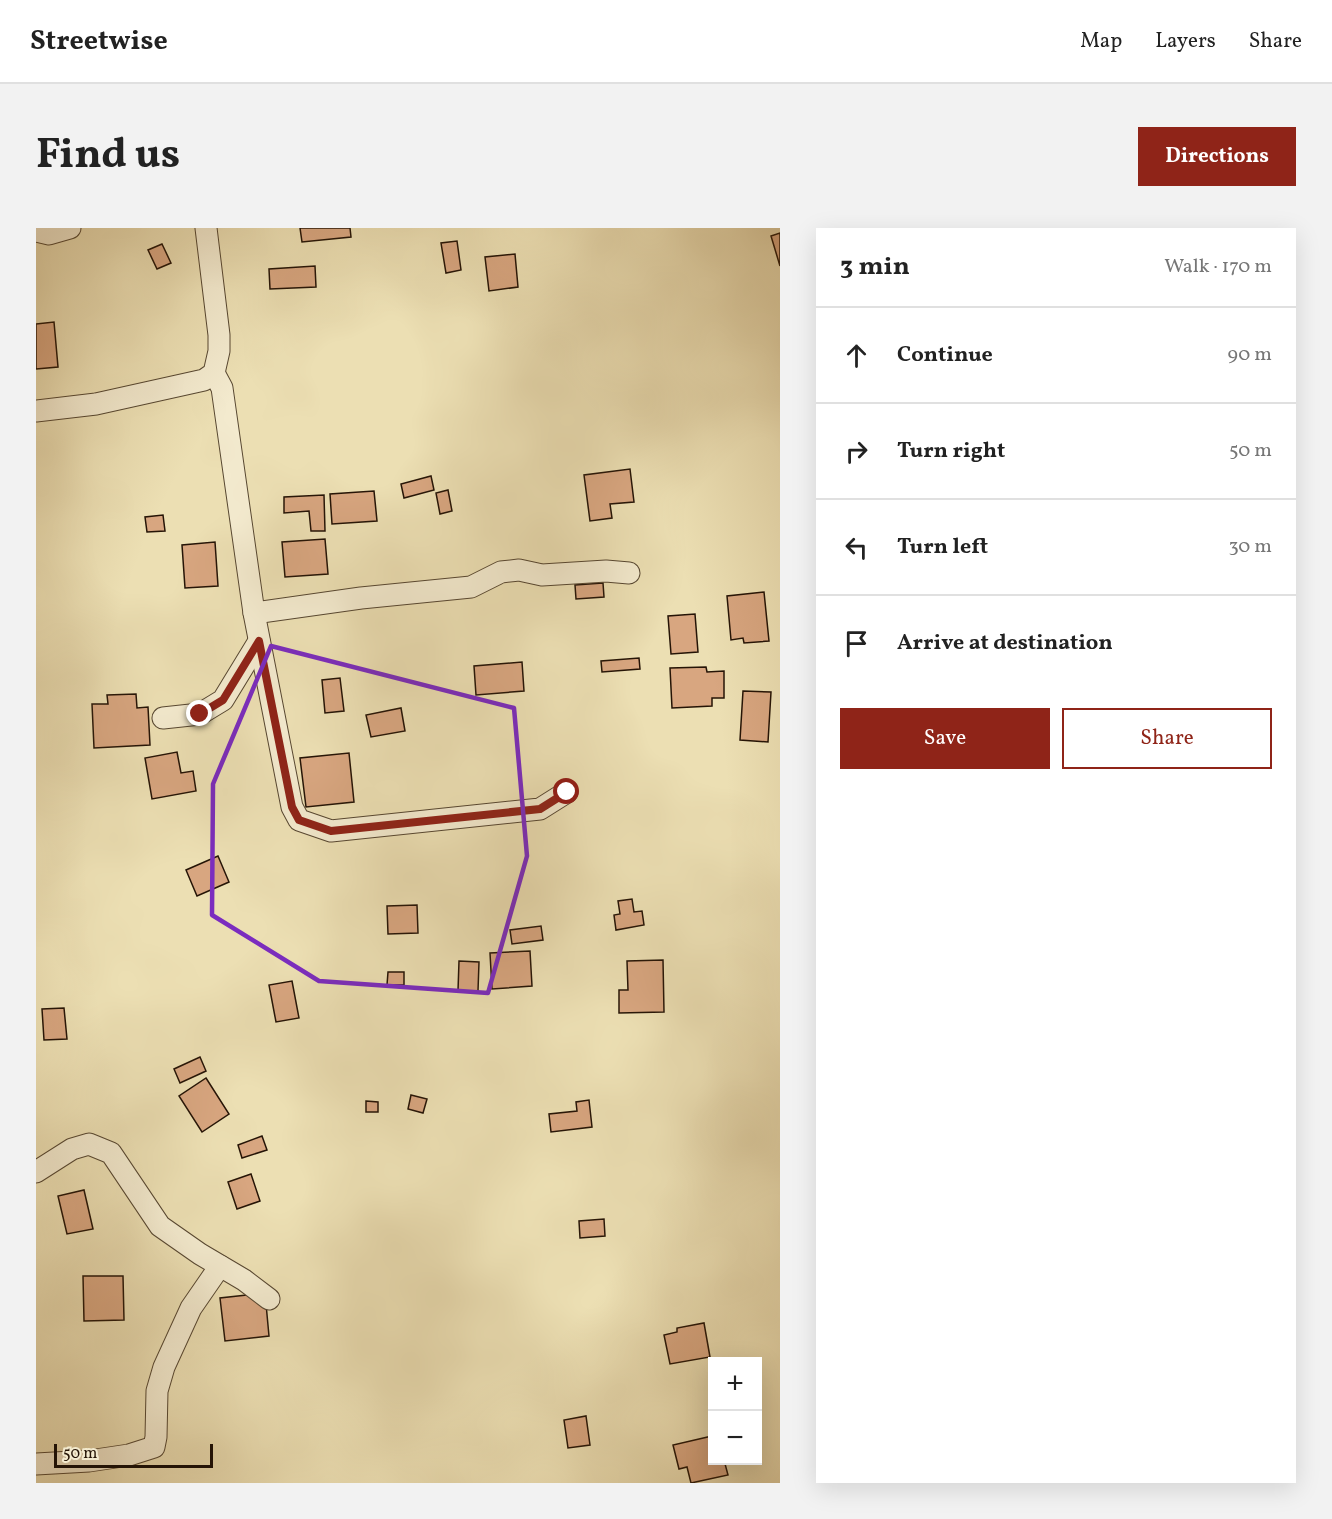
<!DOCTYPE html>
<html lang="en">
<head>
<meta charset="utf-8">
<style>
  :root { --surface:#fff; --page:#f2f2f2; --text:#222; --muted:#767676; --line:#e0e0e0; --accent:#8f2418 }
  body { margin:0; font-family:Vollkorn,serif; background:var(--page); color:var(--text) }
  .controls { position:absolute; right:18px; bottom:18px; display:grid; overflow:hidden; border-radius:0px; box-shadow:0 6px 24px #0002 }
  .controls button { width:54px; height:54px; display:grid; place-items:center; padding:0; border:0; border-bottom:2px solid var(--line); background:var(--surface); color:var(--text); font:30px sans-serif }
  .scale { position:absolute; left:18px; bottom:15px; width:159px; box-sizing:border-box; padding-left:6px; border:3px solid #251406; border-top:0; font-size:16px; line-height:21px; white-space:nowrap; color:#251406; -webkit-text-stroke:4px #f3eace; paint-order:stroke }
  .stop { position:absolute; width:18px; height:18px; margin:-14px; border:4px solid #8f2418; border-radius:50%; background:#fff }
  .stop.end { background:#8f2418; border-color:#fff; box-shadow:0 2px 6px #0008 }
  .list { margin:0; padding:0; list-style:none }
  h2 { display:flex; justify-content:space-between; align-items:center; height:78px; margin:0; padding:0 24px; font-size:26px }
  h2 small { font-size:20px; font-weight:400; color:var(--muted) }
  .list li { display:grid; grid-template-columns:39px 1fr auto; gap:18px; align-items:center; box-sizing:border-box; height:96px; padding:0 24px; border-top:2px solid var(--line) }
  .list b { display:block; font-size:22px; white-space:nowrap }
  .list em { font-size:20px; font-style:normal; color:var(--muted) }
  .actions { display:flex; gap:12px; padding:18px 24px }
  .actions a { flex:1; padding:14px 0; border:2px solid var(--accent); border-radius:0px; text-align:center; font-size:21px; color:var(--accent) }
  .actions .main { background:var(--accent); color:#fff }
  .icon { flex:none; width:33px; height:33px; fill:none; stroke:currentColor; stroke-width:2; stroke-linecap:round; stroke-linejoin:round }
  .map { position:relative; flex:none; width:744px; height:1255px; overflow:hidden; border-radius:0px }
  header { display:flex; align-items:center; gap:36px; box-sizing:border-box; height:84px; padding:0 30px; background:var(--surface); border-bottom:2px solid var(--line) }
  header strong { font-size:28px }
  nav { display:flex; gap:33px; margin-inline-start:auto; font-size:21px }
  .intro { display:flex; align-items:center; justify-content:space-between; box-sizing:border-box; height:144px; padding:0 36px }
  h1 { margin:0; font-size:42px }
  .button { padding:15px 27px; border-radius:0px; background:var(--accent); color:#fff; font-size:21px; font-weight:700 }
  main { display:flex; gap:36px; padding:0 36px }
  aside { flex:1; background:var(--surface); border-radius:0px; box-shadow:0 6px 24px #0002 }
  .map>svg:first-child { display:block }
</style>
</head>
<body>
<header>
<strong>Streetwise</strong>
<nav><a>Map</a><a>Layers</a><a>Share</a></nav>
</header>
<div class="intro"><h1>Find us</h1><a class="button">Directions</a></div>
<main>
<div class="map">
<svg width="744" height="1255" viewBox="0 0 744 1255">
  <rect width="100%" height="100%" fill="#ecdfb3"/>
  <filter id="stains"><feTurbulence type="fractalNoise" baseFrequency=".00333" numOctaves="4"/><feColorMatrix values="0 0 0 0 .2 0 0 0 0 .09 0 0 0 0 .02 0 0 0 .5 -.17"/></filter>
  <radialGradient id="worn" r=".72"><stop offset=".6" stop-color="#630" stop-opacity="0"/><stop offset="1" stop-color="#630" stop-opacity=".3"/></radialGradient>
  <g fill="#d8a680" stroke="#251406" stroke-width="1.5">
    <path d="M 264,0 L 314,0 L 315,9 L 266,14 Z"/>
    <path d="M 744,5 L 744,38 L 735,8 Z"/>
    <path d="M 421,13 L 425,42 L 410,45 L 405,15 Z"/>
    <path d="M 126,16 L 135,35 L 121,41 L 112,22 Z"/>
    <path d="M 479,26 L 482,59 L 453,63 L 449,29 Z"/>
    <path d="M 279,38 L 280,59 L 234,61 L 233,41 Z"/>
    <path d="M 18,94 L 22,139 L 0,141 L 0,96 Z"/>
    <path d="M 594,241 L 598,274 L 574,276 L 576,290 L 554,293 L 548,247 Z"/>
    <path d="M 395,248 L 398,262 L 368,270 L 365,256 Z"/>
    <path d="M 412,262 L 416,283 L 404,286 L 400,265 Z"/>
    <path d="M 338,263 L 341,293 L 296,296 L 294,266 Z"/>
    <path d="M 288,267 L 289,303 L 275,303 L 273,283 L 248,285 L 248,269 Z"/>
    <path d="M 127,287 L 129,303 L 111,304 L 109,289 Z"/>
    <path d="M 289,311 L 292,346 L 249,349 L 246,314 Z"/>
    <path d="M 179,314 L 182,358 L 149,360 L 146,317 Z"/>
    <path d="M 567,355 L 568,369 L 540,371 L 539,357 Z"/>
    <path d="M 728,364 L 733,413 L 708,415 L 707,410 L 695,412 L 691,368 Z"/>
    <path d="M 659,386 L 662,424 L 635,426 L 632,388 Z"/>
    <path d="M 603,430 L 604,441 L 566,444 L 565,433 Z"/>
    <path d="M 486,434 L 488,463 L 440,467 L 438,438 Z"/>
    <path d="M 670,439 L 671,444 L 688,443 L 688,470 L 676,470 L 676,478 L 636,480 L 634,440 Z"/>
    <path d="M 304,450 L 308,483 L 289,485 L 286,452 Z"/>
    <path d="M 707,463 L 735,464 L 732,514 L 704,512 Z"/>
    <path d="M 100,466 L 101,480 L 112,479 L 114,517 L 58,520 L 56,476 L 72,476 L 71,467 Z"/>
    <path d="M 365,480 L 369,503 L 335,509 L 330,487 Z"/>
    <path d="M 141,524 L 145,545 L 157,543 L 160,563 L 116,571 L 109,530 Z"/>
    <path d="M 313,525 L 318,574 L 270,579 L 264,530 Z"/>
    <path d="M 182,628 L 193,654 L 161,668 L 150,642 Z"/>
    <path d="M 596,671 L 598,684 L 606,683 L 608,697 L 580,702 L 578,687 L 584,686 L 582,673 Z"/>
    <path d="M 381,677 L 382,705 L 352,706 L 351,678 Z"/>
    <path d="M 505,698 L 507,712 L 476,716 L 474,702 Z"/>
    <path d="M 494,723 L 496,758 L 456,761 L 454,725 Z"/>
    <path d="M 627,732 L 628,784 L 583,785 L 583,762 L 592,762 L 591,733 Z"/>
    <path d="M 423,733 L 443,734 L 442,763 L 422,763 Z"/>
    <path d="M 352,744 L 368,744 L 368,757 L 351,757 Z"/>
    <path d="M 256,753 L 263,790 L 240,794 L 233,757 Z"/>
    <path d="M 28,780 L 31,811 L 8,812 L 6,781 Z"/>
    <path d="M 164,829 L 170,843 L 144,855 L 138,841 Z"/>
    <path d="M 170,850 L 193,886 L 166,904 L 143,868 Z"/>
    <path d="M 375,867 L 391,871 L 387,885 L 372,881 Z"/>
    <path d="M 553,872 L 556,899 L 515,904 L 513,886 L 541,883 L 540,874 Z"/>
    <path d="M 330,873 L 342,874 L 342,884 L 330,884 Z"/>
    <path d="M 226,908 L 231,922 L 206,930 L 202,917 Z"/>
    <path d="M 215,946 L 224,973 L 201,981 L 192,954 Z"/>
    <path d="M 48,962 L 57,1001 L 31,1006 L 22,968 Z"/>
    <path d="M 568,991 L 569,1008 L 544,1010 L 543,993 Z"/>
    <path d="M 47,1048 L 87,1048 L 88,1092 L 48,1093 Z"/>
    <path d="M 229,1065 L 233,1108 L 189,1113 L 184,1070 Z"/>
    <path d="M 668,1095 L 674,1129 L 634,1136 L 628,1107 L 641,1104 L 641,1100 Z"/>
    <path d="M 550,1188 L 554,1217 L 532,1220 L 528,1192 Z"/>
    <path d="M 676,1208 L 676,1232 L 688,1232 L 692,1247 L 655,1255 L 651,1239 L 643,1241 L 637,1217 Z"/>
  </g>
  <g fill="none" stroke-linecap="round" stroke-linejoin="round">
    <g stroke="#574731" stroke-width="23">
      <g id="minor">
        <path d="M 0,3 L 13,6 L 34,0"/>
        <path d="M 178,145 L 186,160 L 218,385 L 256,579 L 263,592 L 295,603 L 504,581 L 531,564"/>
        <path d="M 0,183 L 60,176 L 168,152 L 178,145 L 183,123 L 183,107 L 170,0"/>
        <path d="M 218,385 L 325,370 L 435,359 L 465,344 L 483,342 L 506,347 L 570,343 L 593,345"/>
        <path d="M 127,490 L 164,486 L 187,472 L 223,413"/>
        <path d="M 0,944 L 36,921 L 53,916 L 75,925 L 124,998 L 164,1026 L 208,1052 L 233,1071"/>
        <path d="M 0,1236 L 53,1233 L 93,1227 L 118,1219 L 120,1209 L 121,1163 L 128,1139 L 155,1080 L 184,1038"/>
      </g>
    </g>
    <use href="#minor" stroke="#f3eace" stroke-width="21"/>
  </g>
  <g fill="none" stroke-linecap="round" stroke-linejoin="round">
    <path stroke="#8f2418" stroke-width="8" d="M 164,486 L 187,472 L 223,413 L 256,579 L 263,592 L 295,603 L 504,581 L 531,564"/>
  </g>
  <path fill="none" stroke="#7b2cbf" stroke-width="4.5" stroke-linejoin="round" d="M 235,418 L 478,480 L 491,628 L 452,765 L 283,753 L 176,687 L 177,556 Z"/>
  <rect width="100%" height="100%" filter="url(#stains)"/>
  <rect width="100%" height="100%" fill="url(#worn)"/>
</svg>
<div class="controls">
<button>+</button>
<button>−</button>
</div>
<div class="scale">50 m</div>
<div class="stop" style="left:531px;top:564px"></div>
<div class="stop end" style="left:164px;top:486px"></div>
</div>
<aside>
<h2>3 min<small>Walk · 170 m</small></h2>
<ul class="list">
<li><svg class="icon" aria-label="ahead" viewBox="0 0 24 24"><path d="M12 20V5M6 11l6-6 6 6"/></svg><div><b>Continue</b></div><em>90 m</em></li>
<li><svg class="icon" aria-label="right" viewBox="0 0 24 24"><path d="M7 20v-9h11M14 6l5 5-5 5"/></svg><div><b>Turn right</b></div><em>50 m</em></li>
<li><svg class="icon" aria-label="left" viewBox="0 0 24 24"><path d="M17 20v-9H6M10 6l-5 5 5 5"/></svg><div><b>Turn left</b></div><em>30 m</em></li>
<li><svg class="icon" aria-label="arrive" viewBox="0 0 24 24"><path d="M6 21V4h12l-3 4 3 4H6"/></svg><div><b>Arrive at destination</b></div></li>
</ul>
<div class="actions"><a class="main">Save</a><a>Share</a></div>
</aside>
</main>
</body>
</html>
